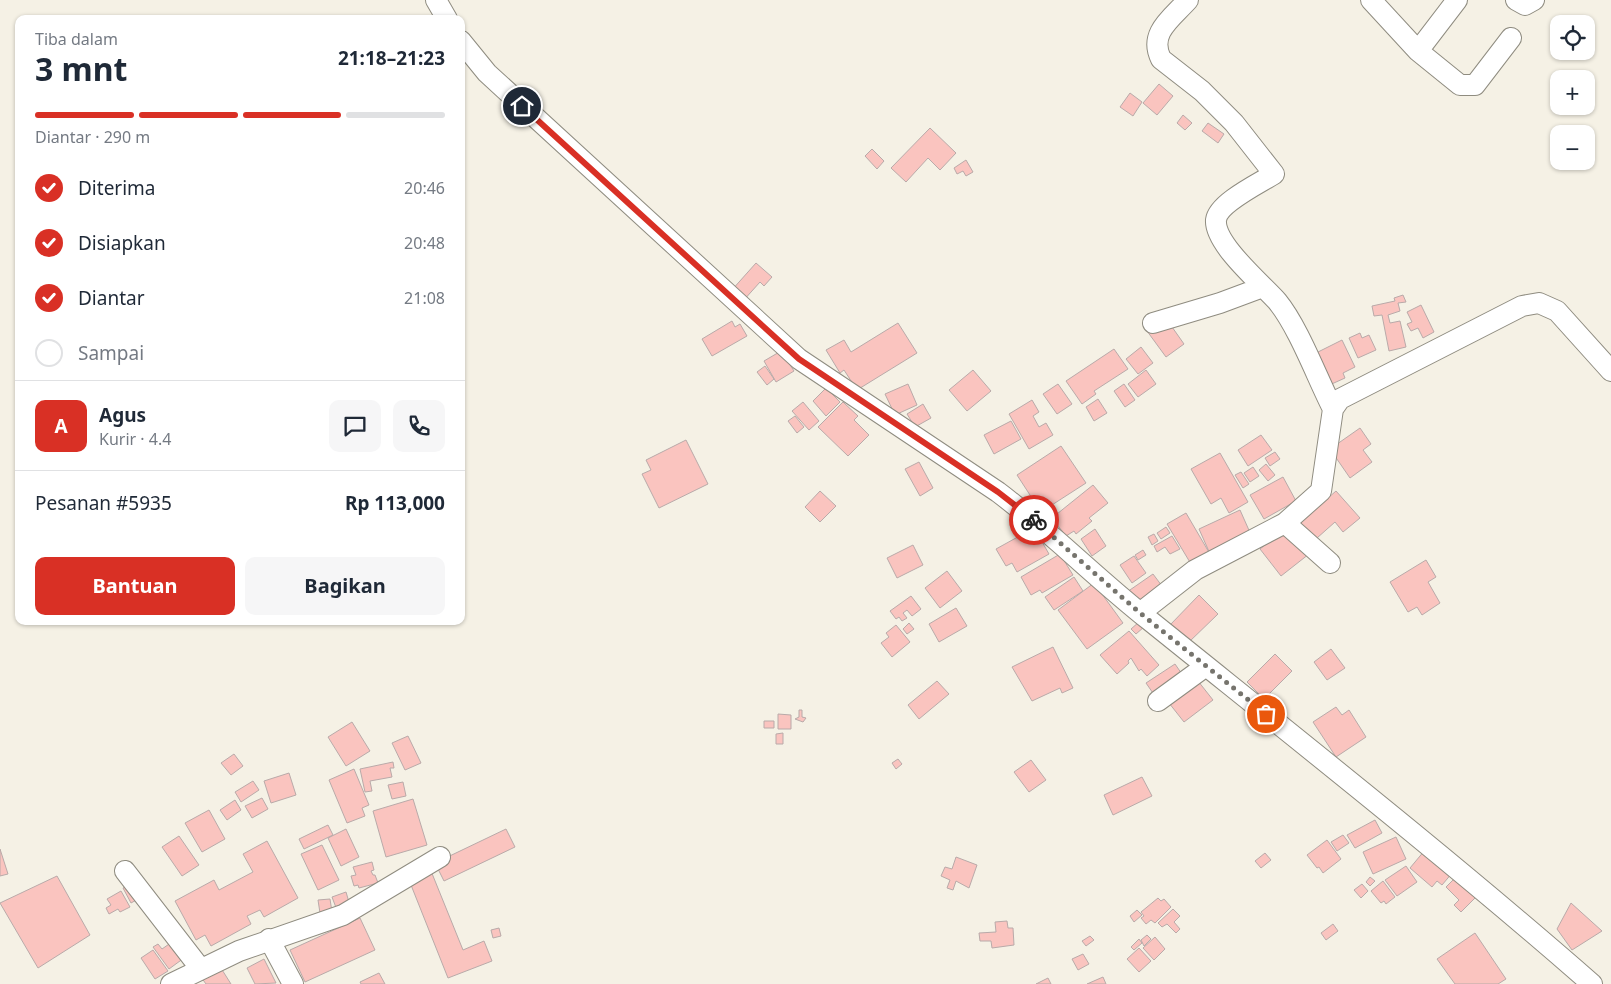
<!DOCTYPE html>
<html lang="id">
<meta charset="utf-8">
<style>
body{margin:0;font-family:"Noto Sans",sans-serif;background:#f6f6f7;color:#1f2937;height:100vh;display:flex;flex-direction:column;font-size:19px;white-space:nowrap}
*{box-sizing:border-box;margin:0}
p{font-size:16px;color:#747a83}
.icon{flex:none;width:28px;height:28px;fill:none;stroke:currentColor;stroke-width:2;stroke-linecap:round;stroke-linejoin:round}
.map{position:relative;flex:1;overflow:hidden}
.drawer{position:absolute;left:15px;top:15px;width:450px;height:610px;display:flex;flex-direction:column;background:#fff;border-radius:10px;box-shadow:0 1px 4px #0004}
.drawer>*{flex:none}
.fabs{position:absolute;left:1550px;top:15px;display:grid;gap:10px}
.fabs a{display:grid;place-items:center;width:45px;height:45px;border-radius:10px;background:#fff;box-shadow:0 1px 4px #0004;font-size:25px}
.pin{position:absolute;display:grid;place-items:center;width:42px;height:42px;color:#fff;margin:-21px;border:2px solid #fff;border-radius:50%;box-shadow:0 1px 5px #0007}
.courier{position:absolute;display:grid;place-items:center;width:50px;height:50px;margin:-25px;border:4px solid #d93025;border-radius:50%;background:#fff;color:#222;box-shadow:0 1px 6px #0007}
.headline em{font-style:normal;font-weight:700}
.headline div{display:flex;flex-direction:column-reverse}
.headline{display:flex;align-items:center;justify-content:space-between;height:85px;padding:0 20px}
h1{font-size:32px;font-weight:700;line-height:38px}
.bar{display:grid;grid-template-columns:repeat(4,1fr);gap:8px 5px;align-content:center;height:60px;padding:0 20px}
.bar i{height:6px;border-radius:4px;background:#e0e1e3}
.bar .current{background:#d93025}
.bar p{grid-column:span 4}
.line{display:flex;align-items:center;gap:12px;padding:0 20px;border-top:1px solid #e0e1e3}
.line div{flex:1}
.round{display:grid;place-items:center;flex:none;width:52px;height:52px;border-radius:10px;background:#f6f6f7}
ol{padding:0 20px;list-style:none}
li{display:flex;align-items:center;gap:15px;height:55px}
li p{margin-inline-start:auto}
li .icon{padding:5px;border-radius:50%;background:#d93025;color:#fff;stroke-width:4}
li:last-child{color:#747a83}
li i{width:28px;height:28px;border:2px solid #e0e1e3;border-radius:50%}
.cta{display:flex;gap:10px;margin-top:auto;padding:10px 20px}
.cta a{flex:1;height:58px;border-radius:10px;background:#d93025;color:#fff;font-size:20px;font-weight:700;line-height:58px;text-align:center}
.cta a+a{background:#f6f6f7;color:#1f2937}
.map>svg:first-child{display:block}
.building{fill:#fac4bf;stroke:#b9aaa9}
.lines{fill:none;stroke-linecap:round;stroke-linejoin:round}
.minor-casing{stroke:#8f8c80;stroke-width:22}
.minor{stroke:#fff;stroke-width:20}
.done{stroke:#76746d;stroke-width:5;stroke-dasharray:0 9}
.route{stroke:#d93025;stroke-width:6}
</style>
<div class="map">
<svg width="1611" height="984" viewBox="0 0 1611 984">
<rect width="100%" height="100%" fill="#f5f1e5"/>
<path class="building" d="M1159,84L1173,96L1157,115L1143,103Z
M1130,93L1142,102L1133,116L1120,107Z
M1183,115L1192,123L1185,130L1177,123Z
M1208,123L1224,134L1218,143L1202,131Z
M930,128L956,153L940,170L928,158L906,182L891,168Z
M872,149L884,161L877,169L865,156Z
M966,160L973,172L966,176L963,171L957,174L954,168Z
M756,263L772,277L764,286L760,282L743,301L731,291Z
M1403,295L1406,302L1398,303L1400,311L1388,315L1390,323L1400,321L1406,347L1389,351L1382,315L1374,316L1372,306L1395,301L1394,298Z
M1421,305L1434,332L1423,338L1418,328L1411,331L1407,324L1412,322L1407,312Z
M1165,317L1184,344L1166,357L1147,331Z
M732,321L735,327L740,324L747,336L712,356L702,339Z
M898,323L917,353L857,390L844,370L840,373L826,350L844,340L851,352Z
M1360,333L1362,338L1369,335L1376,350L1358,358L1349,338Z
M1342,340L1355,367L1343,373L1345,378L1325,387L1310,356Z
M1141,347L1153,363L1138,374L1126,359Z
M1114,349L1128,369L1094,391L1096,394L1082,404L1066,381Z
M781,351L794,371L776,382L764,361Z
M765,366L774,379L767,385L757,372Z
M973,370L991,391L967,411L949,390Z
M1146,370L1156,384L1138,397L1128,384Z
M908,384L917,405L895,415L885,394Z
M1058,384L1072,404L1057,414L1043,394Z
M1124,384L1135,400L1125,407L1114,391Z
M826,388L840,402L826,416L813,401Z
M1098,399L1107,413L1094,421L1086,407Z
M1032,400L1039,412L1033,416L1039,427L1046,423L1053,435L1029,449L1009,414Z
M803,402L819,421L809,430L792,411Z
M843,402L858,416L854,420L869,435L848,456L818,427Z
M923,404L931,418L915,427L907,414Z
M795,416L804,427L797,433L788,421Z
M1011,421L1021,439L994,454L984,435Z
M1360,428L1371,444L1363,450L1372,462L1350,478L1330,449Z
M1261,435L1272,450L1248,466L1238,450Z
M686,440L708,484L659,508L642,474L651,470L646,460Z
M1061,446L1086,483L1041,512L1017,475Z
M1275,452L1280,459L1270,466L1265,458Z
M1220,453L1248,502L1229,513L1221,498L1211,504L1191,469Z
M919,462L933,488L920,496L905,469Z
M1266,464L1275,475L1268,481L1259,470Z
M1253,467L1259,476L1250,482L1244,473Z
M1241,472L1249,484L1243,488L1235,475Z
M1283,477L1296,501L1264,519L1250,495Z
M1093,485L1108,503L1089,518L1092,521L1076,534L1074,531L1066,536L1052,518Z
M820,491L836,506L820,522L805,507Z
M1336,491L1360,518L1343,532L1335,522L1317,538L1296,526Z
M1240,510L1252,537L1211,556L1199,529Z
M1186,513L1210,554L1191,564L1167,524Z
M1166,527L1170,533L1161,539L1157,533Z
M1288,527L1309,554L1281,576L1260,549Z
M1034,528L1049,554L1017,572L1012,563L1006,566L996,549Z
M1095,529L1106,546L1092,556L1081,539Z
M1154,534L1158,541L1152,545L1148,537Z
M1172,536L1180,549L1170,554L1165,547L1157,552L1154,546Z
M913,545L923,565L897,578L887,558Z
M1143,550L1146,555L1138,560L1135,555Z
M1060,554L1073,575L1042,593L1040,590L1031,595L1021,577Z
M1134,556L1146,573L1132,583L1120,565Z
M1426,560L1436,577L1428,582L1440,603L1422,615L1417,607L1408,612L1390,582Z
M947,571L962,591L940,608L925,588Z
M1153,574L1162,586L1136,605L1127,592Z
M1074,577L1083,591L1054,610L1045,597Z
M1094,583L1123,623L1087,649L1058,610Z
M1199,595L1218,614L1188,643L1170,625Z
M911,596L921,609L912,616L907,610L903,613L907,618L902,621L899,617L896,619L890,611Z
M956,608L967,626L939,642L929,624Z
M1139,622L1144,627L1136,634L1131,629Z
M909,623L914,629L907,634L903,629Z
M896,625L910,642L892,657L881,643L889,637L886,633Z
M1129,631L1159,665L1147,676L1141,669L1139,671L1131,658L1128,661L1129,663L1117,674L1100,655Z
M1053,647L1073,688L1062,693L1060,688L1032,701L1012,667Z
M1331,649L1345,668L1327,680L1314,662Z
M1275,654L1292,671L1264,699L1247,682Z
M1175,664L1184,677L1157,699L1146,683Z
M937,681L949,694L919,719L908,705Z
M1198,681L1213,700L1184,722L1169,703Z
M1336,707L1342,715L1349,710L1366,737L1336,757L1313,722Z
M799,710H802V717L806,718L803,722L795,719L799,717Z
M778,714L791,715V729H778Z
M764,721H774V728H764Z
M352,722L370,751L346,766L328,737Z
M783,733V744H776V734Z
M408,736L421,763L405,770L392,743Z
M234,754L243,766L231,775L221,763Z
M898,759L902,764L896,769L892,763Z
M1031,760L1046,780L1029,792L1014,772Z
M393,762L394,768H390L392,777L370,781L372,791L365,792L360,769Z
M354,769L369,805L362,808L365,816L347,823L329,780Z
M289,773L296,795L271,803L264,781Z
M1142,777L1152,796L1113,815L1104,795Z
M253,781L259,790L241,802L235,792Z
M403,782L406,796L392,799L388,785Z
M262,798L268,809L252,818L245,806Z
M413,799L427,845L386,857L373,811Z
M235,800L241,810L227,820L220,810Z
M209,810L225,839L202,852L185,823Z
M1375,820L1382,833L1355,848L1347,835Z
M328,825L333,835L304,849L299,839Z
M346,829L359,857L341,866L328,838Z
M506,829L515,847L444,881L435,863Z
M1343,835L1349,843L1337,851L1331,842Z
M179,836L199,865L182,876L162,847Z
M1396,837L1406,859L1373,874L1363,852Z
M1327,840L1341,859L1323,873L1319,867L1317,868L1307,855Z
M267,841L298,898L264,917L260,910L247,916L251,924L211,946L205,935L196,940L175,901L214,880L219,890L253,872L243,854Z
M322,845L339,880L318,890L301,854Z
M0,849L8,874L0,876Z
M1425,850L1453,872L1442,885L1437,881L1432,887L1410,868Z
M1265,853L1271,860L1261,868L1255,861Z
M956,857L977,865L969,888L956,881L953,890L947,888L950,880L941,876L945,867L952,869Z
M372,862L374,870L371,871L373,875H375L378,883L359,888L358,885L354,886L351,876L356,875L353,867Z
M1406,866L1417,882L1397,896L1385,880Z
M431,871L463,950L484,941L492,961L448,978L409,880Z
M57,876L90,935L38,968L0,903Z
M1457,876L1477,896L1461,912L1454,905L1459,900L1446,887Z
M1370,877L1375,881L1370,886L1366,882Z
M1383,881L1395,897L1386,904L1384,901L1381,903L1371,891Z
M132,883L140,898L131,903L123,888Z
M1362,884L1368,891L1361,898L1354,890Z
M121,891L130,907L120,912L118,909L109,914L106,908L111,905L107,899Z
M346,892L351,909L338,913L332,897Z
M1158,898L1161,901L1164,899L1171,907L1155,923L1151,920L1146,924L1141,918L1144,916L1141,912Z
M330,899L332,912L320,913L318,900Z
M1571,903L1602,931L1572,950L1557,929Z
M1173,909L1180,916L1174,922L1180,929L1176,933L1167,924L1162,927L1158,923Z
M1137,910L1142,915L1134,922L1130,916Z
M360,918L375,950L305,982L290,950Z
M1007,921L1008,928H1013L1014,945L992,948L991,941H980L979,933L996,932L995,922Z
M1333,924L1338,931L1326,940L1321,933Z
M499,928L501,936L493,938L491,930Z
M1475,933L1506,979L1498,984H1455L1437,959Z
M1147,935L1151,939L1144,946L1141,940Z
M1090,936L1094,940L1086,946L1082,941Z
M1155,937L1165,949L1154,960L1143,948Z
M1139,939L1142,943L1134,950L1131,947Z
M172,942L184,958L169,969L153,947L158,944L162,949Z
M1139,948L1151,961L1139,972L1127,959Z
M153,950L168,971L155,979L141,958Z
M1083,954L1089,964L1078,970L1072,959Z
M264,959L276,983L255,984L247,968Z
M219,965L231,984H206L201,977Z
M379,973L385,984H361L360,982Z
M1103,977L1106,984H1087Z
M1048,978L1051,984H1036Z"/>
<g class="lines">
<g class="minor-casing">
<path id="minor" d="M436,0L447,19
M1188,0C1172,18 1148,33 1161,59L1202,91L1234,123L1274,174C1260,183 1218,203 1216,220C1214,244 1262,284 1277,301C1299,328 1317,378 1333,409
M1371,0L1418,51L1460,85H1475L1511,38
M1516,0L1525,5L1534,0
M461,41L487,73L799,359L998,492C1051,532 1097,579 1149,620C1298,740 1448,858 1592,984
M1418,51L1457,0
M1153,323L1220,303L1263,287
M1285,523L1321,491L1333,409L1340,399L1522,306L1539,303L1557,311L1611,371
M1140,613L1195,570L1285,523L1330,563
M1158,701L1206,666
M125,871L200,968
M269,939L293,984
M171,984L239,951L343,915L440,857"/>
</g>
<use href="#minor" class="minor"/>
</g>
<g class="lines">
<path class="done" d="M1034,520L1140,613L1266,714"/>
<path class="route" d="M522,106L799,359L998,492L1034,520"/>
</g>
</svg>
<div class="fabs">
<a><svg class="icon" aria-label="locate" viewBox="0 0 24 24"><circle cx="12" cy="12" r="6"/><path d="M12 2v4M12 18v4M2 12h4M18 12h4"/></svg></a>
<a>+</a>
<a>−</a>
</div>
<div class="pin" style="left:1266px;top:714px;background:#ea580c"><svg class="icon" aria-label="bag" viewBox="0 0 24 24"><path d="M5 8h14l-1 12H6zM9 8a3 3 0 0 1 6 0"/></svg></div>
<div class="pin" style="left:522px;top:106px;background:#1f2937"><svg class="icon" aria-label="home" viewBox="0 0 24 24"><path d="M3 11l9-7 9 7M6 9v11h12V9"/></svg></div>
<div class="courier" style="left:1034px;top:520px"><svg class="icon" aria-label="bike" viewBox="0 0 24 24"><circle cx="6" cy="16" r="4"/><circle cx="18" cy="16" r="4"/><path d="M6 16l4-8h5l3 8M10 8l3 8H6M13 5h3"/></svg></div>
<section class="drawer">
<div class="headline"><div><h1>3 mnt</h1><p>Tiba dalam</p></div><em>21:18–21:23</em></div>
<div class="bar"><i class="current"></i><i class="current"></i><i class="current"></i><i></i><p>Diantar · 290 m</p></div>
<ol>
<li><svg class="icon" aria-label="check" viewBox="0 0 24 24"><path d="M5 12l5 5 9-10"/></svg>Diterima<p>20:46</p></li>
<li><svg class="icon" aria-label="check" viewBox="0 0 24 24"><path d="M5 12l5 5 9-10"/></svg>Disiapkan<p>20:48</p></li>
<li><svg class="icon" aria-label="check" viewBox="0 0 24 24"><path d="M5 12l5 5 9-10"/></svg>Diantar<p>21:08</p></li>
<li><i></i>Sampai</li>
</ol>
<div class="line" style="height:90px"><b class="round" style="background:#d93025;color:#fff">A</b><div><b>Agus</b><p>Kurir · 4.4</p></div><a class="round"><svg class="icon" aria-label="chat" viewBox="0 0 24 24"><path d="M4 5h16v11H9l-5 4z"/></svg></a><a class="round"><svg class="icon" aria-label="phone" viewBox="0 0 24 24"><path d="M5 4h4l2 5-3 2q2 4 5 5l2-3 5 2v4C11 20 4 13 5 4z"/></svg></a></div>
<div class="line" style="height:65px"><div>Pesanan #5935</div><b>Rp 113,000</b></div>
<div class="cta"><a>Bantuan</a><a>Bagikan</a></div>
</section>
</div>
